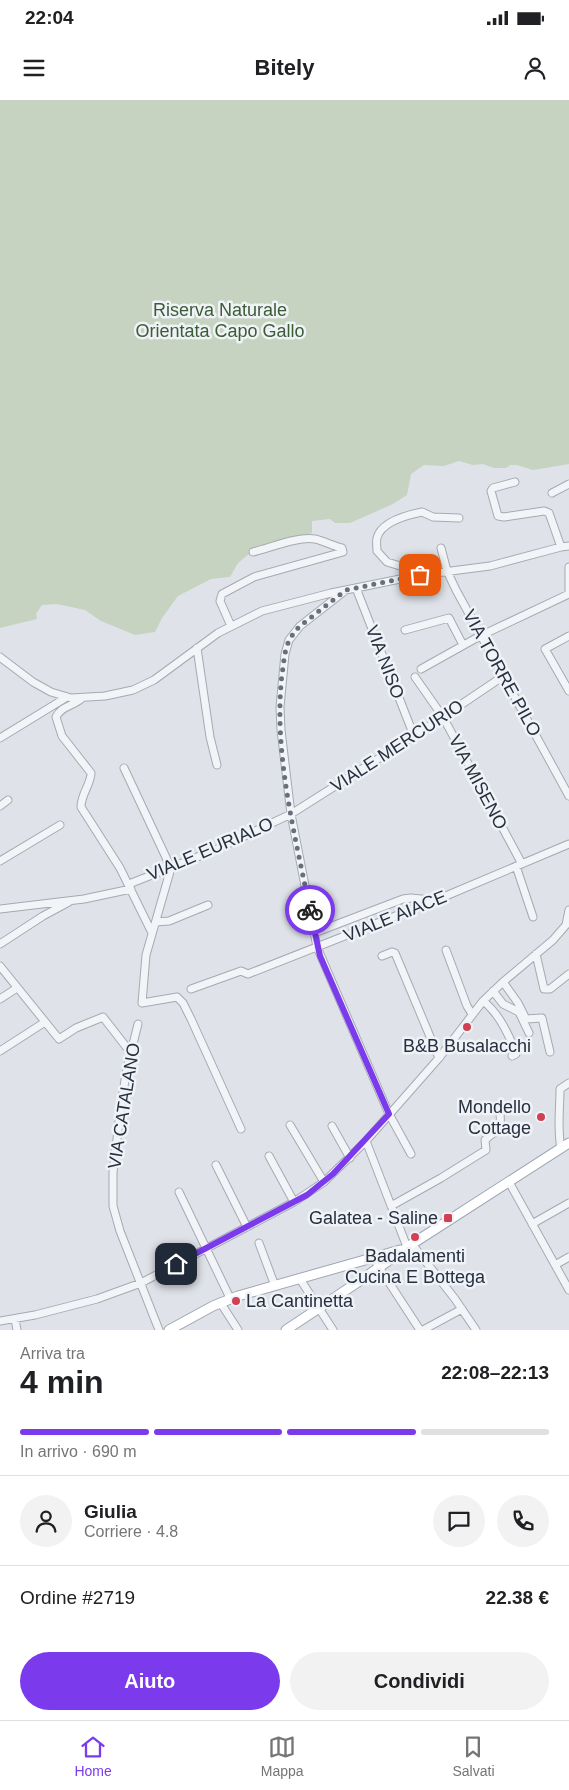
<!DOCTYPE html>
<html lang="it">
<meta charset="utf-8">
<style>
body{margin:0;font-family:Helvetica,sans-serif;background:#f2f2f2;color:#202124;height:100vh;display:flex;flex-direction:column;font-size:19px;white-space:nowrap}
*{box-sizing:border-box;margin:0}
p{font-size:16px;color:#757577}
.icon{flex:none;width:28px;height:28px;fill:none;stroke:currentColor;stroke-width:2;stroke-linecap:round;stroke-linejoin:round}
.map{position:relative;height:1230px;overflow:hidden}
.panel{display:flex;flex-direction:column;background:#fff;flex:1}
.panel>*{flex:none}
.pin{position:absolute;display:grid;place-items:center;width:42px;height:42px;color:#fff;margin:-21px;border-radius:10px;box-shadow:0 2px 8px #0006}
.courier{position:absolute;display:grid;place-items:center;width:50px;height:50px;margin:-25px;border:4px solid #7c3aed;border-radius:50%;background:#fff;color:#222;box-shadow:0 1px 6px #0007}
.summary em{font-style:normal;font-weight:600}
.summary div{display:flex;flex-direction:column-reverse}
.summary{display:flex;align-items:center;justify-content:space-between;height:85px;padding:0 20px}
h1{font-size:32px;font-weight:600;line-height:38px}
.bar{display:grid;grid-template-columns:repeat(4,1fr);gap:8px 5px;align-content:center;height:60px;padding:0 20px}
.bar i{height:6px;border-radius:4px;background:#e0e0e0}
.bar .active{background:#7c3aed}
.bar p{grid-column:span 4}
.line{display:flex;align-items:center;gap:12px;padding:0 20px;border-top:1px solid #e0e0e0}
.line div{flex:1}
.round{display:grid;place-items:center;flex:none;width:52px;height:52px;border-radius:26px;background:#f2f2f2}
.action{display:flex;gap:10px;margin-top:auto;padding:10px 20px}
.action a{flex:1;height:58px;border-radius:30px;background:#7c3aed;color:#fff;font-size:20px;font-weight:600;line-height:58px;text-align:center}
.action a+a{background:#f2f2f2;color:#202124}
.status{display:flex;justify-content:space-between;align-items:center;height:35px;padding:0 25px;background:#fff;direction:ltr}
.status svg{height:14px;fill:currentColor}
header{display:flex;justify-content:space-between;align-items:center;height:65px;padding:0 20px;background:#fff;font-size:22px;font-weight:600}
.tabs{display:flex;justify-content:space-around;align-items:center;height:70px;border-top:1px solid #e0e0e0;background:#fff;font-size:14px;color:#757577}
.tabs a{display:grid;justify-items:center;gap:2px}
.tabs .active{color:#7c3aed}
.map>svg:first-child{display:block}
.green{fill:#c5d3c0}
.lines{fill:none;stroke-linecap:round;stroke-linejoin:round}
.minor-casing{stroke:#a4aab3;stroke-width:9}
.major-casing{stroke:#9ea7b5;stroke-width:11}
.minor{stroke:#f2f4f7;stroke-width:7}
.major{stroke:#fff;stroke-width:9}
.done{stroke:#686f7b;stroke-width:5;stroke-dasharray:0 9}
.route{stroke:#7c3aed;stroke-width:6}
.poi-dot{fill:#d14154;stroke:#eff2f6;stroke-width:2}
.labels{text-anchor:middle;dominant-baseline:central;stroke-width:5;stroke-linejoin:round;paint-order:stroke}
.park-label{font-size:18px;fill:#3b5d35;stroke:#eff2f6}
.street-label{font-size:18px;fill:#283040;stroke:#eff2f6}
.poi-label{font-size:18px;fill:#283040;stroke:#eff2f6}
</style>
<div class="status"><b>22:04</b><svg viewBox="0 0 49 12"><path d="M0 12V9h3v3zM5 12V6h3v6zM10 12V3h3v9zM15 12V0h3v12zM26 1h20v11H26zM47 4h2v5h-2z"/></svg></div>
<header><svg class="icon" aria-label="menu" viewBox="0 0 24 24"><path d="M4 6h16M4 12h16M4 18h16"/></svg>Bitely<svg class="icon" aria-label="person" viewBox="0 0 24 24"><circle cx="12" cy="8" r="4"/><path d="M4 21q1-7 8-7t8 7"/></svg></header>
<div class="map">
<svg width="569" height="1230" viewBox="0 0 569 1230">
<rect width="100%" height="100%" fill="#dfe3e9"/>
<path class="green" d="M0,0H569V364L533,370L517,365H510L506,368H494L483,364L473,365L459,361L444,366L424,365L411,374L407,395L393,404L350,423H335L330,419L312,421V433L255,449L238,463L230,477L211,479L178,496L162,518L155,532L135,535L101,521L85,510L57,504L42,505L36,514L37,519L0,528Z"/>
<g class="lines">
<g class="minor-casing">
<path id="minor" d="M515,382L493,388L491,391L498,416L504,417L544,411L549,413L561,447
M552,393L569,384
M441,448L447,471L456,490L569,696
M569,467V492
M420,475L410,469L387,462L377,451C377,447 376,442 377,438C381,422 407,415 422,412L433,417L459,418
M356,488L414,636
M346,490L300,526L289,540L285,554L280,607L281,630L291,714L317,847L389,1014L411,1054
M231,526L220,501L222,494L254,477L343,452L342,448C333,446 324,441 315,439C298,436 270,448 253,452
M405,530L449,518L463,545
M569,536L545,549L569,591
M197,548L210,637L217,665
M0,557L33,582L51,592L71,598L105,596L133,590L154,580L218,533L262,511L331,493L420,475L490,466L561,447L569,446
M421,569L480,536L569,494
M415,577L443,617L522,764
M82,598C74,606 61,606 56,617L62,636L91,673C91,684 81,694 81,707L120,768L152,833
M0,638L67,597
M124,668L171,768L146,855L142,903L177,897L183,903L191,919L241,1029
M0,706L8,700
M0,761L60,725
M516,766L533,817
M129,784L215,750L291,714L422,631L502,577
M0,809L84,799L131,789
M156,822L169,821L208,805
M314,833L403,799L411,798L431,800
M0,844L43,816L69,802
M446,850L467,906L472,914
M536,854L544,889H550L569,874
M382,856L392,852L395,853L439,958
M0,866L59,939L76,928L103,917L131,953
M503,882L518,903L526,919L542,918L550,952
M191,889L241,871L248,874L441,798L569,744
M493,891L503,904L519,912L529,933
M0,899L17,888
M483,901C499,913 508,934 516,952V954L512,956
M138,924L127,968L121,1005L113,1073V1106L120,1131L159,1230
M0,951L45,922
M290,1025L324,1082
M332,1026L350,1058
M366,1041L407,1147
M561,1049C557,1028 560,1010 560,989L569,983
M269,1056L294,1102
M216,1065L247,1127
M509,1082L569,1190
M179,1092L230,1198
M391,1106L441,1078L486,1050L485,1040C496,1029 502,1033 500,1014
M532,1124L569,1103
M259,1143L275,1186
M412,1144L455,1199L476,1230
M373,1158L420,1230
M555,1165L569,1157
M300,1179L333,1230
M220,1202L238,1230
M15,1219L17,1230
M0,1221L35,1215L97,1199L141,1183L294,1102L324,1082L366,1041L439,958L483,901L503,882L553,840L566,825L569,810
M423,1230L462,1209"/>
</g>
<g class="major-casing">
<path id="major" d="M169,1230L213,1206L238,1196L400,1150
M286,1230L364,1178L412,1144L569,1043"/>
</g>
<use href="#minor" class="minor"/>
<use href="#major" class="major"/>
</g>
<g class="lines">
<path class="done" d="M310,810C295,734 273,653 282,574C284,563 284,551 289,541C292,535 296,530 300,526L346,490L420,475"/>
<path class="route" d="M176,1164L307,1095L333,1074L389,1014L320,856L310,810"/>
</g>
<g class="poi-dot">
<circle cx="467" cy="927" r="5"/>
<circle cx="541" cy="1017" r="5"/>
<rect x="443" y="1113" width="10" height="10" rx="2.5"/>
<circle cx="415" cy="1137" r="5"/>
<circle cx="236" cy="1201" r="5"/>
</g>
<g class="labels">
<g class="park-label">
<text x="220" y="210">Riserva Naturale<tspan x="220" dy="21">Orientata Capo Gallo</tspan></text>
</g>
<g class="street-label">
<text transform="translate(385 562) rotate(69)">VIA NISO</text>
<text transform="translate(502 573) rotate(61)">VIA TORRE PILO</text>
<text transform="translate(397 646) rotate(-33)">VIALE MERCURIO</text>
<text transform="translate(478 682) rotate(62)">VIA MISENO</text>
<text transform="translate(210 749) rotate(-23)">VIALE EURIALO</text>
<text transform="translate(395 816) rotate(-22)">VIALE AIACE</text>
<text transform="translate(124 1006) rotate(-81)">VIA CATALANO</text>
</g>
<g class="poi-label">
<text x="467" y="946">B&amp;B Busalacchi</text>
<text x="531" y="1007" text-anchor="end">Mondello<tspan x="531" dy="21">Cottage</tspan></text>
<text x="438" y="1118" text-anchor="end">Galatea - Saline</text>
<text x="415" y="1156">Badalamenti<tspan x="415" dy="21">Cucina E Bottega</tspan></text>
<text x="246" y="1201" text-anchor="start">La Cantinetta</text>
</g>
</g>
</svg>
<div class="pin" style="left:420px;top:475px;background:#ea580c"><svg class="icon" aria-label="bag" viewBox="0 0 24 24"><path d="M5 8h14l-1 12H6zM9 8a3 3 0 0 1 6 0"/></svg></div>
<div class="pin" style="left:176px;top:1164px;background:#1f2937"><svg class="icon" aria-label="home" viewBox="0 0 24 24"><path d="M3 11l9-7 9 7M6 9v11h12V9"/></svg></div>
<div class="courier" style="left:310px;top:810px"><svg class="icon" aria-label="bike" viewBox="0 0 24 24"><circle cx="6" cy="16" r="4"/><circle cx="18" cy="16" r="4"/><path d="M6 16l4-8h5l3 8M10 8l3 8H6M13 5h3"/></svg></div>
</div>
<section class="panel">
<div class="summary"><div><h1>4 min</h1><p>Arriva tra</p></div><em>22:08–22:13</em></div>
<div class="bar"><i class="active"></i><i class="active"></i><i class="active"></i><i></i><p>In arrivo · 690 m</p></div>
<div class="line" style="height:90px"><a class="round"><svg class="icon" aria-label="person" viewBox="0 0 24 24"><circle cx="12" cy="8" r="4"/><path d="M4 21q1-7 8-7t8 7"/></svg></a><div><b>Giulia</b><p>Corriere · 4.8</p></div><a class="round"><svg class="icon" aria-label="chat" viewBox="0 0 24 24"><path d="M4 5h16v11H9l-5 4z"/></svg></a><a class="round"><svg class="icon" aria-label="phone" viewBox="0 0 24 24"><path d="M5 4h4l2 5-3 2q2 4 5 5l2-3 5 2v4C11 20 4 13 5 4z"/></svg></a></div>
<div class="line" style="height:65px"><div>Ordine #2719</div><b>22.38 €</b></div>
<div class="action"><a>Aiuto</a><a>Condividi</a></div>
</section>
<nav class="tabs">
<a class="active"><svg class="icon" aria-label="home" viewBox="0 0 24 24"><path d="M3 11l9-7 9 7M6 9v11h12V9"/></svg>Home</a>
<a><svg class="icon" aria-label="map" viewBox="0 0 24 24"><path d="M3 6l6-2 6 2 6-2v14l-6 2-6-2-6 2zM9 4v14M15 6v14"/></svg>Mappa</a>
<a><svg class="icon" aria-label="saved" viewBox="0 0 24 24"><path d="M7 4h10v16l-5-4-5 4z"/></svg>Salvati</a>
</nav>
